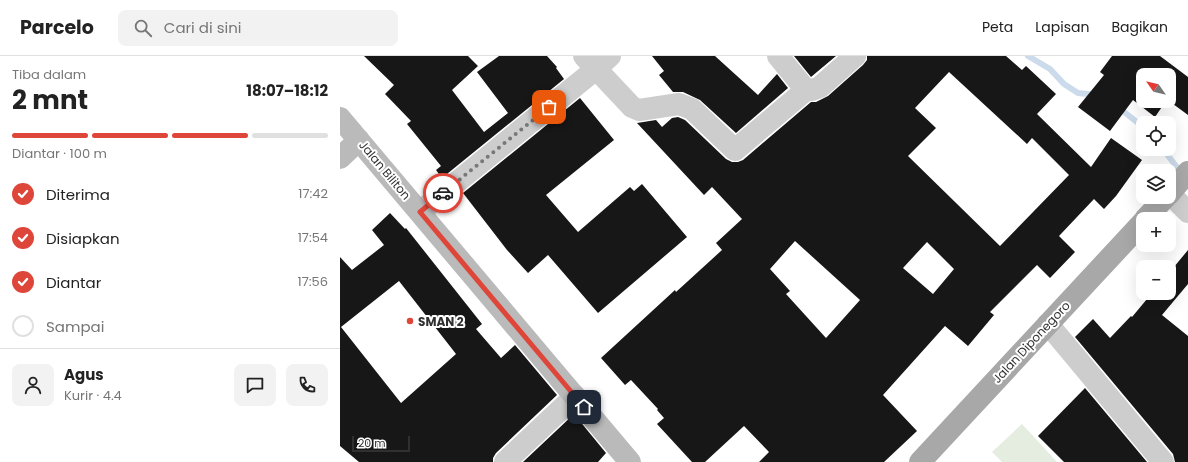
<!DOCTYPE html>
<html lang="id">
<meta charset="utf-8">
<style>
body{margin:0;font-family:Poppins,sans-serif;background:#f2f2f2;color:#222;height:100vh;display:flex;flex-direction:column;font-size:15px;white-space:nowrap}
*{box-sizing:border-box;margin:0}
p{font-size:13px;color:#767676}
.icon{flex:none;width:22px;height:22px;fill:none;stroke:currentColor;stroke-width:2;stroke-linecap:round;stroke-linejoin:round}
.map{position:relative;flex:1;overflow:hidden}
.sheet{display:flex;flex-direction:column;background:#fff;width:340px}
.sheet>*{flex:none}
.needle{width:26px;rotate:304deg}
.buttons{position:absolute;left:796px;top:12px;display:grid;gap:8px}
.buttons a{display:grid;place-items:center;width:40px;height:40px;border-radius:8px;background:#fff;box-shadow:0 4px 16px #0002;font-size:20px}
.scale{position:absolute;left:12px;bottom:10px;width:58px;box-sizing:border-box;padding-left:4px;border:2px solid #303030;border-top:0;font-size:11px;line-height:14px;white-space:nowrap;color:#303030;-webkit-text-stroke:3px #fff;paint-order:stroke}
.pin{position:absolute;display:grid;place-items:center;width:34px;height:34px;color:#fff;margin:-17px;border-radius:8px;box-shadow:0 2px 6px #0006}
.courier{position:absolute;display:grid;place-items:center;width:40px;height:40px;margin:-20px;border:3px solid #df463a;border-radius:50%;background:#fff;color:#222;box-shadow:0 1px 5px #0007}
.headline em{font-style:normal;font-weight:700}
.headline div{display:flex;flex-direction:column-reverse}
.headline{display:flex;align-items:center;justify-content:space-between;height:68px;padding:0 12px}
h1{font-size:26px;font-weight:700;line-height:30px}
.bar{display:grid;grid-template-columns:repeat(4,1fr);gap:6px 4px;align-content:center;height:48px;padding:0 12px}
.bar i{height:5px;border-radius:3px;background:#e0e0e0}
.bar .active{background:#df463a}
.bar p{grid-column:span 4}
.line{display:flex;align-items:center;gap:10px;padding:0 12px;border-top:1px solid #e0e0e0}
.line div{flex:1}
.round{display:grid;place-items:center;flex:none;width:42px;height:42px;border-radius:8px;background:#f2f2f2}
ol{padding:0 12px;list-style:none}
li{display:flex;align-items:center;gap:12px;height:44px}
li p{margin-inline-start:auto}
li .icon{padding:4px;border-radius:50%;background:#df463a;color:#fff;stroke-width:4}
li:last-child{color:#767676}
li i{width:22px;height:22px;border:2px solid #e0e0e0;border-radius:50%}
header{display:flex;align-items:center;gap:24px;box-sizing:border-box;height:56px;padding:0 20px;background:#fff;border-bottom:1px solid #e0e0e0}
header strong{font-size:19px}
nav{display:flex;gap:22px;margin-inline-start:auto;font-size:14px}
.search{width:280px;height:36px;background:#f2f2f2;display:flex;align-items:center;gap:10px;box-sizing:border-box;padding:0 14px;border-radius:8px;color:#767676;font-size:15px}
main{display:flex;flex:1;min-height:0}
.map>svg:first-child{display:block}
.green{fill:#e4eddf}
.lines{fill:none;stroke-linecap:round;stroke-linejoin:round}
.stream{stroke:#ccdbeb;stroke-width:6}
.building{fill:#171717;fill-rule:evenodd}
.street{stroke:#cdcdcd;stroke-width:22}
.secondary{stroke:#bababa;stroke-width:22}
.primary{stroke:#a8a8a8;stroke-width:22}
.done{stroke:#787878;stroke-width:4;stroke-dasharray:0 7.2}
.route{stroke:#df463a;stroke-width:5}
.poi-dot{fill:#df463a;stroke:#fff;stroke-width:1.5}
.labels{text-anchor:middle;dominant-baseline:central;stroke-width:4;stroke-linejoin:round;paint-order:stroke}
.street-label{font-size:12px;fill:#303030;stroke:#fff}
.poi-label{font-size:12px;font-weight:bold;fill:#303030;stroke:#fff;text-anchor:start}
</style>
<header>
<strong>Parcelo</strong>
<div class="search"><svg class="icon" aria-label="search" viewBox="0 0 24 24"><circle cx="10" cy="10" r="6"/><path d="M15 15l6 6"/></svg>Cari di sini</div>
<nav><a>Peta</a><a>Lapisan</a><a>Bagikan</a></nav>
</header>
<main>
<section class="sheet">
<div class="headline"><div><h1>2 mnt</h1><p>Tiba dalam</p></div><em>18:07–18:12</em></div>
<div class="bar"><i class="active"></i><i class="active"></i><i class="active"></i><i></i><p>Diantar · 100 m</p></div>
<ol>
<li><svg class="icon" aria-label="check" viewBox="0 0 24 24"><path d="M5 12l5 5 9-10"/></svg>Diterima<p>17:42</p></li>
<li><svg class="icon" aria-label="check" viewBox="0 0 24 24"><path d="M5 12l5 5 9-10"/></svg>Disiapkan<p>17:54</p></li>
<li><svg class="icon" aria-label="check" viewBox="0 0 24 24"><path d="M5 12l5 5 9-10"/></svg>Diantar<p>17:56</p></li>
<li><i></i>Sampai</li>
</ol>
<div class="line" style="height:72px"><a class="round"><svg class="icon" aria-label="person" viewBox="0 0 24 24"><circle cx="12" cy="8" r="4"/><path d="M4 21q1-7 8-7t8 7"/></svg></a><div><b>Agus</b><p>Kurir · 4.4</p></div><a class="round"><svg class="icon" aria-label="chat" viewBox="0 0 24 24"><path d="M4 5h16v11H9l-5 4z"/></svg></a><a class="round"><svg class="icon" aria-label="phone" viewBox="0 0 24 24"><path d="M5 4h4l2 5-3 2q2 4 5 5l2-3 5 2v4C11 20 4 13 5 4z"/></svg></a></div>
</section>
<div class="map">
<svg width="848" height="406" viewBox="0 0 848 406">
<rect width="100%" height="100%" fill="#fff"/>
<path class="green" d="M682,368L717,406H662L652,396Z"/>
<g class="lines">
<path class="stream" d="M688,0L710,13L724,28L738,37L757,39
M778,51L803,71
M823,93L842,118"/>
</g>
<path class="building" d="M24,0H128L138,10L112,34L144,76L168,57L137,16L159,0H207L217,11L216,12L224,23L102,122L96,114L101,110L67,68L71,65L45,38L54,29Z
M312,0H375L418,39L437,18L448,32L396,77L360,44L343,36H333L319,19L324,15Z
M454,0H496L471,21Z
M527,0H666L682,14L686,10L716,38L697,58L751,111L771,82L802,104L776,140L764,153L754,143L719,180L735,196L710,222L697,209L650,256L654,259L628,290L605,270L543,339L577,375L544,406H419L429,396L404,370L365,406H352L317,368L324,362L317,354L318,353L291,324L285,329L261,302L335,234L336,236L382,194L376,187L402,163L372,131L364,139L297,67L316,64L322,71L332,62L338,61L345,64L386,103L392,106H398L403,104L471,46H476L488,40L523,9L527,4ZM609,16L687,88L692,82L729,119L660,190L568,100L596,72L575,52ZM455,185L520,244L486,282L446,238L450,235L430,213ZM587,186L614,213L593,238L563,212Z
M772,0H820L848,21V59L829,45V19H803V45H826L815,61L793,44L770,75L738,51L764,19L760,16Z
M240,42L274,84L206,139L238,176L290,131L294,135L302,128L347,181L258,257L208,199L188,217L167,194L123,137Z
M50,157L65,173L66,172L142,268L136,273L161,302L175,289L217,339L156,397L153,402V406H19L0,390V201L12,214L44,189L32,174ZM59,225L116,298L61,347L1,271Z
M848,194V228L822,259L848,280V406H835L833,398L735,281L753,263L770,282L791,260L792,261L812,237H829V217Z
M745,332L807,406H724L698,380Z
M234,358L266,397L258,406H183Z"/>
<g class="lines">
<path class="street" d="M244,0L292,51L299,54L339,48L352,53L395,94L466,34H472L480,31L515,0
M438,0L466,34
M829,137L848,156
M80,156L256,13L270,0
M708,268L823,406
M165,406L235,340"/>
<path class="secondary" d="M0,62L290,406
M0,102L19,84"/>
<path class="primary" d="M829,138L848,116
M805,163L826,141
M580,406L803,166"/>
</g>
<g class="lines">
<path class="done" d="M103,137L209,51"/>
<path class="route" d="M103,137L80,156L244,351"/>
</g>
<circle class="poi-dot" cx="70" cy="265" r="4"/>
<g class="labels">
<g class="street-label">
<text transform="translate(45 114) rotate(50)">Jalan Biliton</text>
<text transform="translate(691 286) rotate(-47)">Jalan Diponegoro</text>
</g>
<g class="poi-label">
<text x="78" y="265">SMAN 2</text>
</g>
</g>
</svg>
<div class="buttons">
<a><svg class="needle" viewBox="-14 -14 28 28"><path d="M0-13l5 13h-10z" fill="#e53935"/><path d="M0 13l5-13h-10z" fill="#767676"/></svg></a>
<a><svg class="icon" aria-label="locate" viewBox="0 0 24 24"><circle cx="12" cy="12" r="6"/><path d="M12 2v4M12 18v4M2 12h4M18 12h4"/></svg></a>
<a><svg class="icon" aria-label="layers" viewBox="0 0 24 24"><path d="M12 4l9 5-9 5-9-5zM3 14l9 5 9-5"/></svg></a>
<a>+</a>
<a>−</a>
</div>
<div class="scale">20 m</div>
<div class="pin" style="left:209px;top:51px;background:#ea580c"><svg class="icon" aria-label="bag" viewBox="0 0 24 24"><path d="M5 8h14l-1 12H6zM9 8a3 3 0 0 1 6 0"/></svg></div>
<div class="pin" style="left:244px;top:351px;background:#1f2937"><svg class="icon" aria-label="home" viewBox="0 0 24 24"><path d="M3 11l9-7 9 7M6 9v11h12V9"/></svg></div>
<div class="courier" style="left:103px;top:137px"><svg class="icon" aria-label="car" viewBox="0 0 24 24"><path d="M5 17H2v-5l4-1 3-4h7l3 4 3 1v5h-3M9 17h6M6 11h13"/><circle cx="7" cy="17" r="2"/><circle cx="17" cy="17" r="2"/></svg></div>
</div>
</main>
